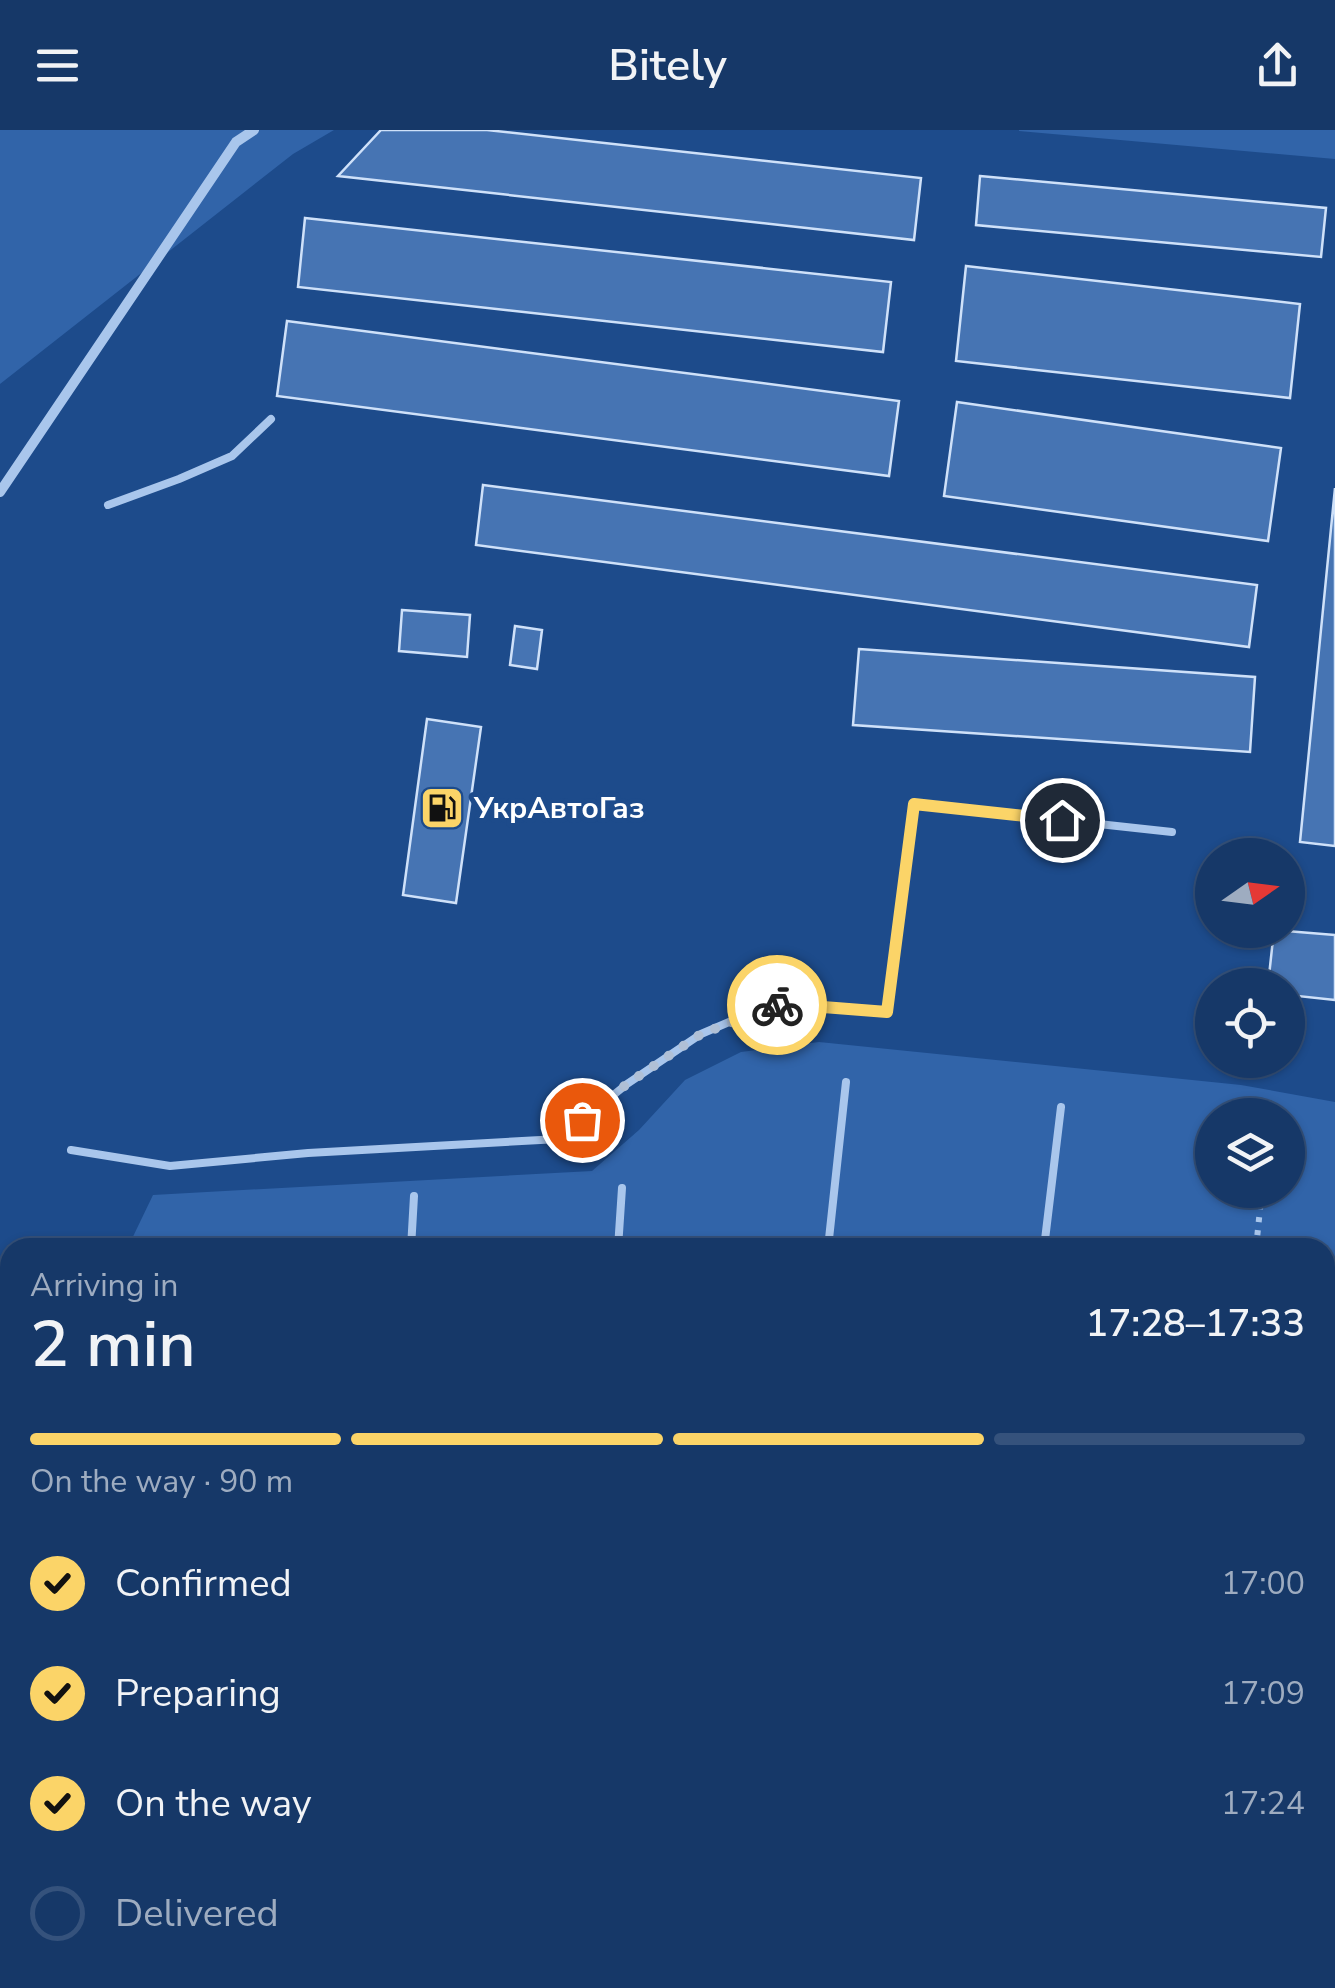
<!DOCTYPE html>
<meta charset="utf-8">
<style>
body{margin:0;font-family:"Nunito Sans",sans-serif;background:#234371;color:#f1f3f6;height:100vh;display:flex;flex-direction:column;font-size:38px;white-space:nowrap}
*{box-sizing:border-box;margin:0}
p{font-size:32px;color:#9eacc0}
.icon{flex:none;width:55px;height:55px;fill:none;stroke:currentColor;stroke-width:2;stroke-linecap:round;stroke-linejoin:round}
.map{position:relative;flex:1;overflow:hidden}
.side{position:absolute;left:0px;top:1108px;width:1335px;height:752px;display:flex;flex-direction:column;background:#163868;border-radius:30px 30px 0 0;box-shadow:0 2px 8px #0004,0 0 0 2px #35527c}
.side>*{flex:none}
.needle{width:65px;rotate:76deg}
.tools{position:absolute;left:1195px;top:708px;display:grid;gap:20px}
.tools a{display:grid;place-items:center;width:110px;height:110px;border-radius:50%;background:#163868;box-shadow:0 2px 8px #0004,0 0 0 2px #35527c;font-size:50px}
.pin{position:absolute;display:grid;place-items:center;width:85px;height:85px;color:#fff;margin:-42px;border:5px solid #fff;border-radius:50%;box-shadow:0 2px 10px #0007}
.courier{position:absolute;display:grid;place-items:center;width:100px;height:100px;margin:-50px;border:8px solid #fbd468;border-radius:50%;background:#fff;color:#222;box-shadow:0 2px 12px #0007}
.summary em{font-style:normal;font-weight:600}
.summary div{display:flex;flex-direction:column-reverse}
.summary{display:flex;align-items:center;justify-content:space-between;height:170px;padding:0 30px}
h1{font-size:65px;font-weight:600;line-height:75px}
.bar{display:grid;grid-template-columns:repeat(4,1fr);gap:15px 10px;align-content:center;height:120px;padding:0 30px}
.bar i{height:12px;border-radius:8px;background:#35527c}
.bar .current{background:#fbd468}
.bar p{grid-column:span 4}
ol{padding:0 30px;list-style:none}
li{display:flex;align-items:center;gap:30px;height:110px}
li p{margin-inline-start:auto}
li .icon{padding:10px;border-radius:50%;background:#fbd468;color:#111;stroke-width:4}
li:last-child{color:#9eacc0}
li i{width:55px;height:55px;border:5px solid #35527c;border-radius:50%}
header{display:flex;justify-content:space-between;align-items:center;height:130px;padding:0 30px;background:#163868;font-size:45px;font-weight:600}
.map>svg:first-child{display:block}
.green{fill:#3164a9;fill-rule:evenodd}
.building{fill:#4674b3;stroke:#cfe1f9;stroke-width:2.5}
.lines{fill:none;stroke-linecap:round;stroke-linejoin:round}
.path{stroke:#a9c6ec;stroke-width:6;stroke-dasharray:5 8;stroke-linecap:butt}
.service{stroke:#a9c6ec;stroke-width:8}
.minor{stroke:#a9c6ec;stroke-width:10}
.done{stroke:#b0c0d6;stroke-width:10;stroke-dasharray:0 18}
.route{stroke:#fbd468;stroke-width:12}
.labels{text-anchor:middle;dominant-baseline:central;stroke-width:10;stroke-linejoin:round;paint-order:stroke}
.poi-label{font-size:30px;font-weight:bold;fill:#fff;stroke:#1d4b8b;text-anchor:start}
</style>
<header><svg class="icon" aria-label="menu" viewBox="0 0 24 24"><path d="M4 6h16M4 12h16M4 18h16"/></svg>Bitely<svg class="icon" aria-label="share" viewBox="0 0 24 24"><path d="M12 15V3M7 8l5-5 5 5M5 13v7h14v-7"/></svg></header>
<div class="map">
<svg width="1335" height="1858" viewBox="0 0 1335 1858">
<rect width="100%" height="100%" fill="#1d4b8b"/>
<path class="green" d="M0,0H334L293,24L0,254Z
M1335,0V29L1019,1V0Z
M819,912L1241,955L1335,972V1858H0V1384L10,1363V1850H1325V1118L128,1117L153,1065L592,1041L639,1000L685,950L741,922ZM1212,985H1288V1060H1212Z"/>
<path class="building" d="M381,0H487L921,48L914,110L338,46Z
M980,46L1326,78L1321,127L976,95Z
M305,88L891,152L883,222L298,157Z
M966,136L1300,174L1290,268L956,231Z
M287,191L899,271L889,346L277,266Z
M957,272L1281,318L1268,411L944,366Z
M483,355L1257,455L1249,517L476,415Z
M1335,358V716L1300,712Z
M402,480L470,485L467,527L399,521Z
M515,496L542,500L537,539L510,535Z
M859,519L1255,547L1250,622L853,595Z
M427,589L481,597L456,773L403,765Z
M1274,800L1335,805V870L1288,865V855H1268Z"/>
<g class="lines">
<path class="path" d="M1256,1118L1262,1060
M1208,1858V1850"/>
<path class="service" d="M108,375L179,349L232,326L271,289
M71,1020L170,1036L308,1023L559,1009L627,954L701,904L736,889L790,871L823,877L887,882L914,674L1172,702
M411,1118L414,1066
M618,1118L622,1058
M828,1118L846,952
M1044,1118L1061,977
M1325,1342L1335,1343
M1325,1533H1335
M1325,1721L1335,1722
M0,1804L10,1669
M181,1858L182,1850
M367,1858V1850
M560,1858L561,1850
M992,1858V1850"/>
<path class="minor" d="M0,362L236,12L254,0"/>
</g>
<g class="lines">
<path class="done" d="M582,990L627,954L701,904L777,875"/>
<path class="route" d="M777,875L790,870L823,877L887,882L914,674L1062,690"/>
</g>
<defs>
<g id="fuel-square" transform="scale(2.25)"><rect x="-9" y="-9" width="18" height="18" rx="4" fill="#fbd468" stroke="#1d4b8b"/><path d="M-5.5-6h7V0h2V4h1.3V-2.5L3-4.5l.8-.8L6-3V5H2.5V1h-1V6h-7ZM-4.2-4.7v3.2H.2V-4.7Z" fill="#111"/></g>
</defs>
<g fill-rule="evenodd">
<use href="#fuel-square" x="442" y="678"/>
</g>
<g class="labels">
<g class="poi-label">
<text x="474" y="678">УкрАвтоГаз</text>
</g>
</g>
</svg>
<div class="tools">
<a><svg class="needle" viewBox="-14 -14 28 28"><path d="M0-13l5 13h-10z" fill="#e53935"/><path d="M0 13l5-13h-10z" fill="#9eacc0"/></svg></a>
<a><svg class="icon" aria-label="locate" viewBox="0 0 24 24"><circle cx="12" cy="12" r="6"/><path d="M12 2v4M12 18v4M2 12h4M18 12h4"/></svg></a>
<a><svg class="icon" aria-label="layers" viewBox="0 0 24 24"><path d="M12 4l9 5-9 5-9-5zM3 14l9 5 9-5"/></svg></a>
</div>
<div class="pin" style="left:582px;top:990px;background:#ea580c"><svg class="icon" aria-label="bag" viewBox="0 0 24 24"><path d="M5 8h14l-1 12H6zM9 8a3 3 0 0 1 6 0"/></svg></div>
<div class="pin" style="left:1062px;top:690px;background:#1f2937"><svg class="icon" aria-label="home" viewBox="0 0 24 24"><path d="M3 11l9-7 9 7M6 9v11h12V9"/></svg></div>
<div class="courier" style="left:777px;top:875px"><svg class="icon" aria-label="bike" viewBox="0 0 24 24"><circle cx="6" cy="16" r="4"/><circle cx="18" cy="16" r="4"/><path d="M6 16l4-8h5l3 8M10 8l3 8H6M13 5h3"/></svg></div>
<section class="side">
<div class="summary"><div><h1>2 min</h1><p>Arriving in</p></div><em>17:28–17:33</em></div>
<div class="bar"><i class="current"></i><i class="current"></i><i class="current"></i><i></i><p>On the way · 90 m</p></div>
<ol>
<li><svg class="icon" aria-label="check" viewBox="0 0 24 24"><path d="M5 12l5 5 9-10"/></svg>Confirmed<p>17:00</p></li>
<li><svg class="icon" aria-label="check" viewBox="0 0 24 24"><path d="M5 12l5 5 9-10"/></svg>Preparing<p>17:09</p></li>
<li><svg class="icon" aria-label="check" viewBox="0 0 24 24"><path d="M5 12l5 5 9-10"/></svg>On the way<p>17:24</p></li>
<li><i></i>Delivered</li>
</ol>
</section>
</div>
